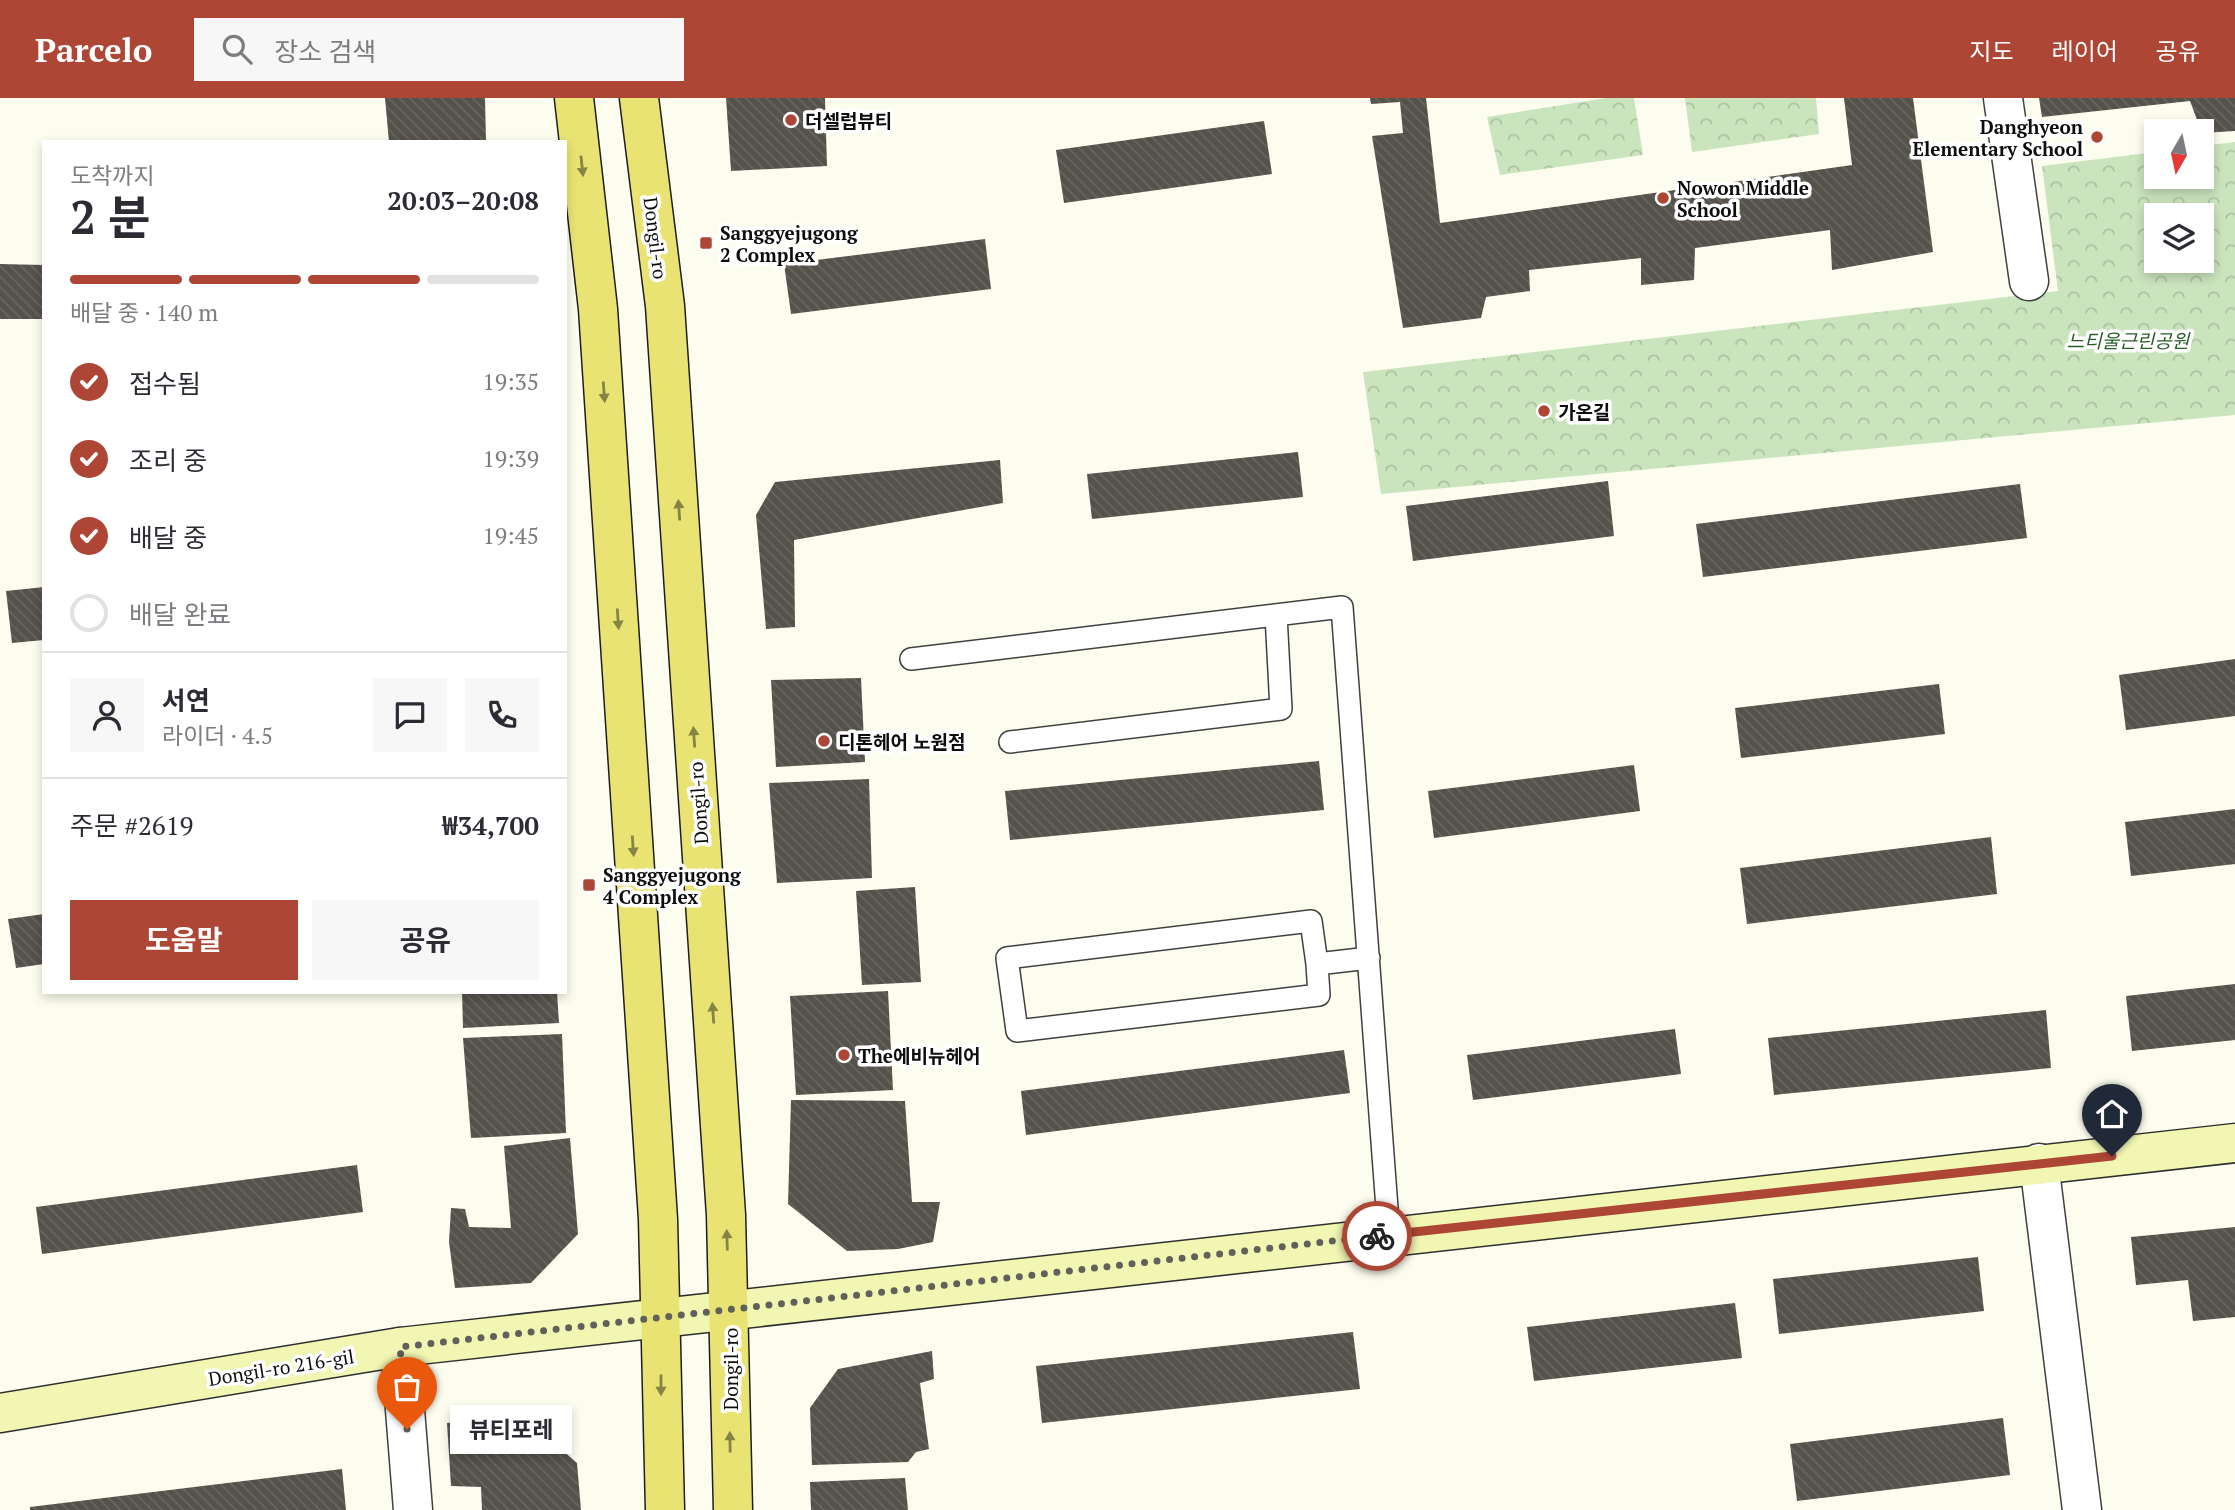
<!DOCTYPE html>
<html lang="ko">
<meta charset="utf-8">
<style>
body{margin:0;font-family:"PT Serif","Noto Sans KR",serif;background:#f7f7f7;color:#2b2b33;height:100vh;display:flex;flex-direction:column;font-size:26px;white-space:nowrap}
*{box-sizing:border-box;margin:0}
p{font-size:23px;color:#7c7c81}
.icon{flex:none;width:38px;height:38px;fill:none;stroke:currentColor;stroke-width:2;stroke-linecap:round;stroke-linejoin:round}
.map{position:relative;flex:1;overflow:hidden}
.side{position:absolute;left:42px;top:42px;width:525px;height:854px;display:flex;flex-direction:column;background:#fff;border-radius:0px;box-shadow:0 4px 10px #0003}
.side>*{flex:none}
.needle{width:46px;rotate:189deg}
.fabs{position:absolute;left:2144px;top:21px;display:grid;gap:14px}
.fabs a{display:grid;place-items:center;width:70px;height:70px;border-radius:0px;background:#fff;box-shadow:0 4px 10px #0003;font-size:35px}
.pin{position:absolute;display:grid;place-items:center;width:60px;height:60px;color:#fff;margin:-72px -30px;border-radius:50% 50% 50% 0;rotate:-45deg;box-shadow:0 0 7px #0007}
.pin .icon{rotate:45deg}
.courier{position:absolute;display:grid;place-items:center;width:70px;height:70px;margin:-35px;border:5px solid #ae4635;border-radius:50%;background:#fff;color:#222;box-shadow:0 2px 9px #0007}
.bubble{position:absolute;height:49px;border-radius:0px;background:#fff;box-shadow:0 4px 10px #0003;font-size:23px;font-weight:700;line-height:49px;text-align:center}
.summary em{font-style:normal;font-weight:700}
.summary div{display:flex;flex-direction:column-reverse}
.summary{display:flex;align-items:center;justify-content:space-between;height:119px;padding:0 28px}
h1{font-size:46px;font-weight:700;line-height:52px}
.bar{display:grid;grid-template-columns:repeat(4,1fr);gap:10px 7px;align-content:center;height:84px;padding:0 28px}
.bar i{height:9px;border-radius:5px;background:#e1e1e2}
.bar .on{background:#ae4635}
.bar p{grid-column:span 4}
.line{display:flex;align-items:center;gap:18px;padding:0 28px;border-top:2px solid #e1e1e2}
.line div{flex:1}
.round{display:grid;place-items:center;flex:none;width:74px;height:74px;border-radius:0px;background:#f7f7f7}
ol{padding:0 28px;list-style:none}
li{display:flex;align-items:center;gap:21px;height:77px}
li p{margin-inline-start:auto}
li .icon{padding:7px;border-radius:50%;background:#ae4635;color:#fff;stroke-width:4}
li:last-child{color:#7c7c81}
li i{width:38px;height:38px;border:4px solid #e1e1e2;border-radius:50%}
.cta{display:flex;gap:14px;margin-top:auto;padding:14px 28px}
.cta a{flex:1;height:80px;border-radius:0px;background:#ae4635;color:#fff;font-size:28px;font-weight:700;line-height:80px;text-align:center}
.cta a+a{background:#f7f7f7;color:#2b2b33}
header{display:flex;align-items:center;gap:42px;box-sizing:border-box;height:98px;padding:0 35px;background:#ae4635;color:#fff}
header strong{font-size:33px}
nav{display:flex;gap:38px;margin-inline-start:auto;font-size:24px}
.search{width:490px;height:63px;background:#f7f7f7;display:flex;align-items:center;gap:18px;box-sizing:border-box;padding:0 24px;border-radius:0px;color:#7c7c81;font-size:26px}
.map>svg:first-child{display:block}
.park{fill:url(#park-crowns);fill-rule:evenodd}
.building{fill:url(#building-back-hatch)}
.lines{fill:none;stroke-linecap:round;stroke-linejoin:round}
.lane-casing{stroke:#404040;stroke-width:24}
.street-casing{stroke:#404040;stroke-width:41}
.secondary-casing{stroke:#2f2f2f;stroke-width:41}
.primary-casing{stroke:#1e1e1e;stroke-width:41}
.lane{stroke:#fff;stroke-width:21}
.street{stroke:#fff;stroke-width:38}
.secondary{stroke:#f1f6b2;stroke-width:38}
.primary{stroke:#e9e374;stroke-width:38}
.oneway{fill:#868346}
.done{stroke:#61615c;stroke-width:7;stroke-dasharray:0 12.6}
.route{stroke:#ae4635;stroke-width:9}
.poi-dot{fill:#ae4635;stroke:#fff;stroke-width:2.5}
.labels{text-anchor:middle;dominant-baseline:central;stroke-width:7;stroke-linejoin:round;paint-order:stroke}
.poi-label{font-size:19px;font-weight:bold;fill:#0d0d0d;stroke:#fff;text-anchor:start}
.street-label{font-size:19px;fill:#0d0d0d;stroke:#fff}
.park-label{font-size:19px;font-style:italic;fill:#265e25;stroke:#fff}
</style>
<header>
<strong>Parcelo</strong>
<div class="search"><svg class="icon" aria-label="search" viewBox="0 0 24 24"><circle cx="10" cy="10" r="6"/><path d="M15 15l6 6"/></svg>장소 검색</div>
<nav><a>지도</a><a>레이어</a><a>공유</a></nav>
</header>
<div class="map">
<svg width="2235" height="1412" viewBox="0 0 2235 1412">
<defs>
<pattern id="park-crowns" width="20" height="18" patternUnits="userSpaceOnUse" patternTransform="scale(1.75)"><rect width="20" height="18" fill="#cae4bd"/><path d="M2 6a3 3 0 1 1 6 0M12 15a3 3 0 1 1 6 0" fill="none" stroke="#acc2a1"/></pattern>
<pattern id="building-back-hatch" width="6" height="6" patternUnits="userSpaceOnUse" patternTransform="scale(1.75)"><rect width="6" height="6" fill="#55514b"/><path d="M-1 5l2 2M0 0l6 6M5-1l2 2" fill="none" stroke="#686560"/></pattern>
</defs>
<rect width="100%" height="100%" fill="#fdfdef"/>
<path class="park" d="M1606,0H1634L1643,57L1500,77L1487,19Z
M1685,0H1816L1819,36L1692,54Z
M2235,44V317L1381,396L1363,274L2058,193L2042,68L2156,54V79H2202V48ZM2156,117H2202V163H2156Z"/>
<path class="building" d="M385,0H485L486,44H389Z
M726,0H825L827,68L731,73Z
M1370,0H1426L1440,125L1852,67L1844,0H1913L1933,154L1832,172L1830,132L1695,150L1694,182L1641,187V160L1529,172L1530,193L1486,199L1481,220L1403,230L1372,38L1403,35L1400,4L1371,6Z
M2039,0H2235V33L2202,35L2190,3L2042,19Z
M1264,23L1272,76L1064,105L1056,52Z
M985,141L991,191L791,216L784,166Z
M0,166L44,167V221H0Z
M1298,354L1303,399L1092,421L1087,376Z
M1000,362L1003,405L794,442L795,529L766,531L756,417L775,384Z
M1608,383L1614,438L1413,463L1406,408Z
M2020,386L2027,440L1703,479L1696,426Z
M44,489V542L12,545L6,493Z
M2235,561V618L2126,632L2119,577Z
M861,580L865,664L776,669L771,582Z
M1939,586L1945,636L1741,660L1735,610Z
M1319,663L1324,712L1010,742L1005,693Z
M1634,667L1640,713L1434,740L1428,693Z
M869,681L872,780L777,785L769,685Z
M2235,711V766L2131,778L2125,724Z
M1991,739L1997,796L1747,826L1740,770Z
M915,789L921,884L862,887L856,793Z
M44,816V866L16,870L8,821Z
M2235,886V942L2132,953L2126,898Z
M888,893L893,992L796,997L790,898Z
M462,894H557L559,925L463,930Z
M2046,912L2051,970L1774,997L1768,940Z
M1675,931L1681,976L1473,1002L1467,957Z
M562,936L566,1035L471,1040L463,940Z
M1344,952L1350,995L1026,1037L1021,993Z
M791,1002L905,1003L912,1104H940L933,1144L898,1151L847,1153L788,1106Z
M570,1040L578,1136L531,1185L455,1190L449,1144L451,1110L465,1111L469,1129L511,1130L504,1048Z
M357,1067L363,1114L42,1156L36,1109Z
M2235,1129V1219L2193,1223L2188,1182L2136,1187L2131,1139Z
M1978,1159L1984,1213L1779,1236L1773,1181Z
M1735,1205L1742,1260L1534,1283L1527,1229Z
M1353,1234L1360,1291L1042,1325L1036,1268Z
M932,1253L934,1281L920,1285L929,1351L916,1354L908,1364L812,1367L810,1310L838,1271Z
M522,1317L577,1365L581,1412H482L481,1389L451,1388L447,1325Z
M2003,1320L2010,1377L1797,1403L1790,1346Z
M342,1371L346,1412H30V1409Z
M905,1380L908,1412H811L810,1384Z"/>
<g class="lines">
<g class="lane-casing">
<path id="lane" d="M911,561L1342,509L1389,1137
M1010,644L1281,611L1276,517
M1317,866L1311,823L1007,860L1017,933L1319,897L1317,866L1369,860"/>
</g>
<g class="street-casing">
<path id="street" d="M2003,0L2029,183
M2039,1065L2082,1412
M400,1249L413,1412"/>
</g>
<g class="secondary-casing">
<path id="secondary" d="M0,1315L400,1249L2235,1045"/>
</g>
<g class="primary-casing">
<path id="primary" d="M574,0L598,211L658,1121L665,1412
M639,0L665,208L726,1117L733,1412"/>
</g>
<use href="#lane" class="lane"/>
<use href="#street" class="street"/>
<use href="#secondary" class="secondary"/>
<use href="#primary" class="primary"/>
</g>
<defs><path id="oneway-solid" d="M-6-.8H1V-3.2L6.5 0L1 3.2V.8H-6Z" transform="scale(1.75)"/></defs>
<g class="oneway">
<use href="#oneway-solid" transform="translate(582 68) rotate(84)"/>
<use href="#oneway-solid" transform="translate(604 294) rotate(86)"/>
<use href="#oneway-solid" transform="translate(679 412) rotate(-94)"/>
<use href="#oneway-solid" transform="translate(618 521) rotate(86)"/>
<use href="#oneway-solid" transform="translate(694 639) rotate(-94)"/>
<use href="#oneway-solid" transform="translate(633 748) rotate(86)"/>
<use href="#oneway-solid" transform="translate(713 915) rotate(-94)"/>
<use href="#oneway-solid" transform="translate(727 1142) rotate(-92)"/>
<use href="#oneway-solid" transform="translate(661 1287) rotate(90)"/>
<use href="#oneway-solid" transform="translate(730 1344) rotate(-91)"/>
</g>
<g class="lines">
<path class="done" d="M407,1331L400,1249L1377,1138"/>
<path class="route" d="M1377,1138L2112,1058"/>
</g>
<g class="poi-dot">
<circle cx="791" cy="22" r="7"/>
<circle cx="2097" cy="39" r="7"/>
<circle cx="1663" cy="100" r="7"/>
<rect x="699" y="138" width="14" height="14" rx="3.5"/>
<circle cx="1544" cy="313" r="7"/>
<circle cx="824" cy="643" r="7"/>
<rect x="582" y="780" width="14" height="14" rx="3.5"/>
<circle cx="844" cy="957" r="7"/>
</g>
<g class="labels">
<g class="poi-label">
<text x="805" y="22">더셀럽뷰티</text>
<text x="2083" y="28" text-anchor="end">Danghyeon<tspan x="2083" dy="22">Elementary School</tspan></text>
<text x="1677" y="89">Nowon Middle<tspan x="1677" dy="22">School</tspan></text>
<text x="720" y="134">Sanggyejugong<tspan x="720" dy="22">2 Complex</tspan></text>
<text x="1558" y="313">가온길</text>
<text x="838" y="643">디톤헤어 노원점</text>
<text x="603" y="776">Sanggyejugong<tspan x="603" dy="22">4 Complex</tspan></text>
<text x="858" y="957">The에비뉴헤어</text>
</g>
<g class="street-label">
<text transform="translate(656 140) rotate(83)">Dongil-ro</text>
<text transform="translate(698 705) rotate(-94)">Dongil-ro</text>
<text transform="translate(281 1269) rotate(-9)">Dongil-ro 216-gil</text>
<text transform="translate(730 1271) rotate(-90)">Dongil-ro</text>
</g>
<g class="park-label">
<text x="2128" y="242">느티울근린공원</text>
</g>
</g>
</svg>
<div class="fabs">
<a><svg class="needle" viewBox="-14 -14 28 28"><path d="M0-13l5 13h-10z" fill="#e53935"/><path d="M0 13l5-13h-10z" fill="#7c7c81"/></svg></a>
<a><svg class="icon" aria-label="layers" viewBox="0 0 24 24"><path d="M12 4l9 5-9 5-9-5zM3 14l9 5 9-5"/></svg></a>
</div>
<div class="pin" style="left:407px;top:1331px;background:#ea580c"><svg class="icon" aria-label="bag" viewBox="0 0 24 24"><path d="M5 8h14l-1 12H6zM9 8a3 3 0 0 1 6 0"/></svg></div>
<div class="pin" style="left:2112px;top:1058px;background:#1f2937"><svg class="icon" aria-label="home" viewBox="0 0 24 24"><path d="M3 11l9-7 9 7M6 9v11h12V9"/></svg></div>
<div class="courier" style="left:1377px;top:1138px"><svg class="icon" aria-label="bike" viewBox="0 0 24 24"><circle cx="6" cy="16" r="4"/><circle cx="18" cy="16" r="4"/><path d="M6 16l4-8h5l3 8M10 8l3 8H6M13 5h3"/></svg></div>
<div class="bubble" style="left:450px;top:1307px;width:122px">뷰티포레</div>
<section class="side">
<div class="summary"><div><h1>2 분</h1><p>도착까지</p></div><em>20:03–20:08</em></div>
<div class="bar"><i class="on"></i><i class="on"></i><i class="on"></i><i></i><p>배달 중 · 140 m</p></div>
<ol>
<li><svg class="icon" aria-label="check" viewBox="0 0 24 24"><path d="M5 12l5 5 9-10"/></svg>접수됨<p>19:35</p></li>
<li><svg class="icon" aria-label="check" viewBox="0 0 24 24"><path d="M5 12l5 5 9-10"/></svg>조리 중<p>19:39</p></li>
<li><svg class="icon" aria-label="check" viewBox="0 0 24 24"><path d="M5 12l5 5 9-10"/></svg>배달 중<p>19:45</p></li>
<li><i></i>배달 완료</li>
</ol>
<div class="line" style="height:126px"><a class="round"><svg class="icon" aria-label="person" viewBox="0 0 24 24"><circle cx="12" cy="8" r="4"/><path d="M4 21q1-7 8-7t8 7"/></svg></a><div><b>서연</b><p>라이더 · 4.5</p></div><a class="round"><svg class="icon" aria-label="chat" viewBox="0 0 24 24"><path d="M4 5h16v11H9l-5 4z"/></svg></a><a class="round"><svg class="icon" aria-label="phone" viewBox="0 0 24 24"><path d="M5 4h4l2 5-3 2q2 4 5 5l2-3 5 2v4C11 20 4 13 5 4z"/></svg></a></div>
<div class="line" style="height:91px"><div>주문 #2619</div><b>₩34,700</b></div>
<div class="cta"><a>도움말</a><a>공유</a></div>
</section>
</div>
